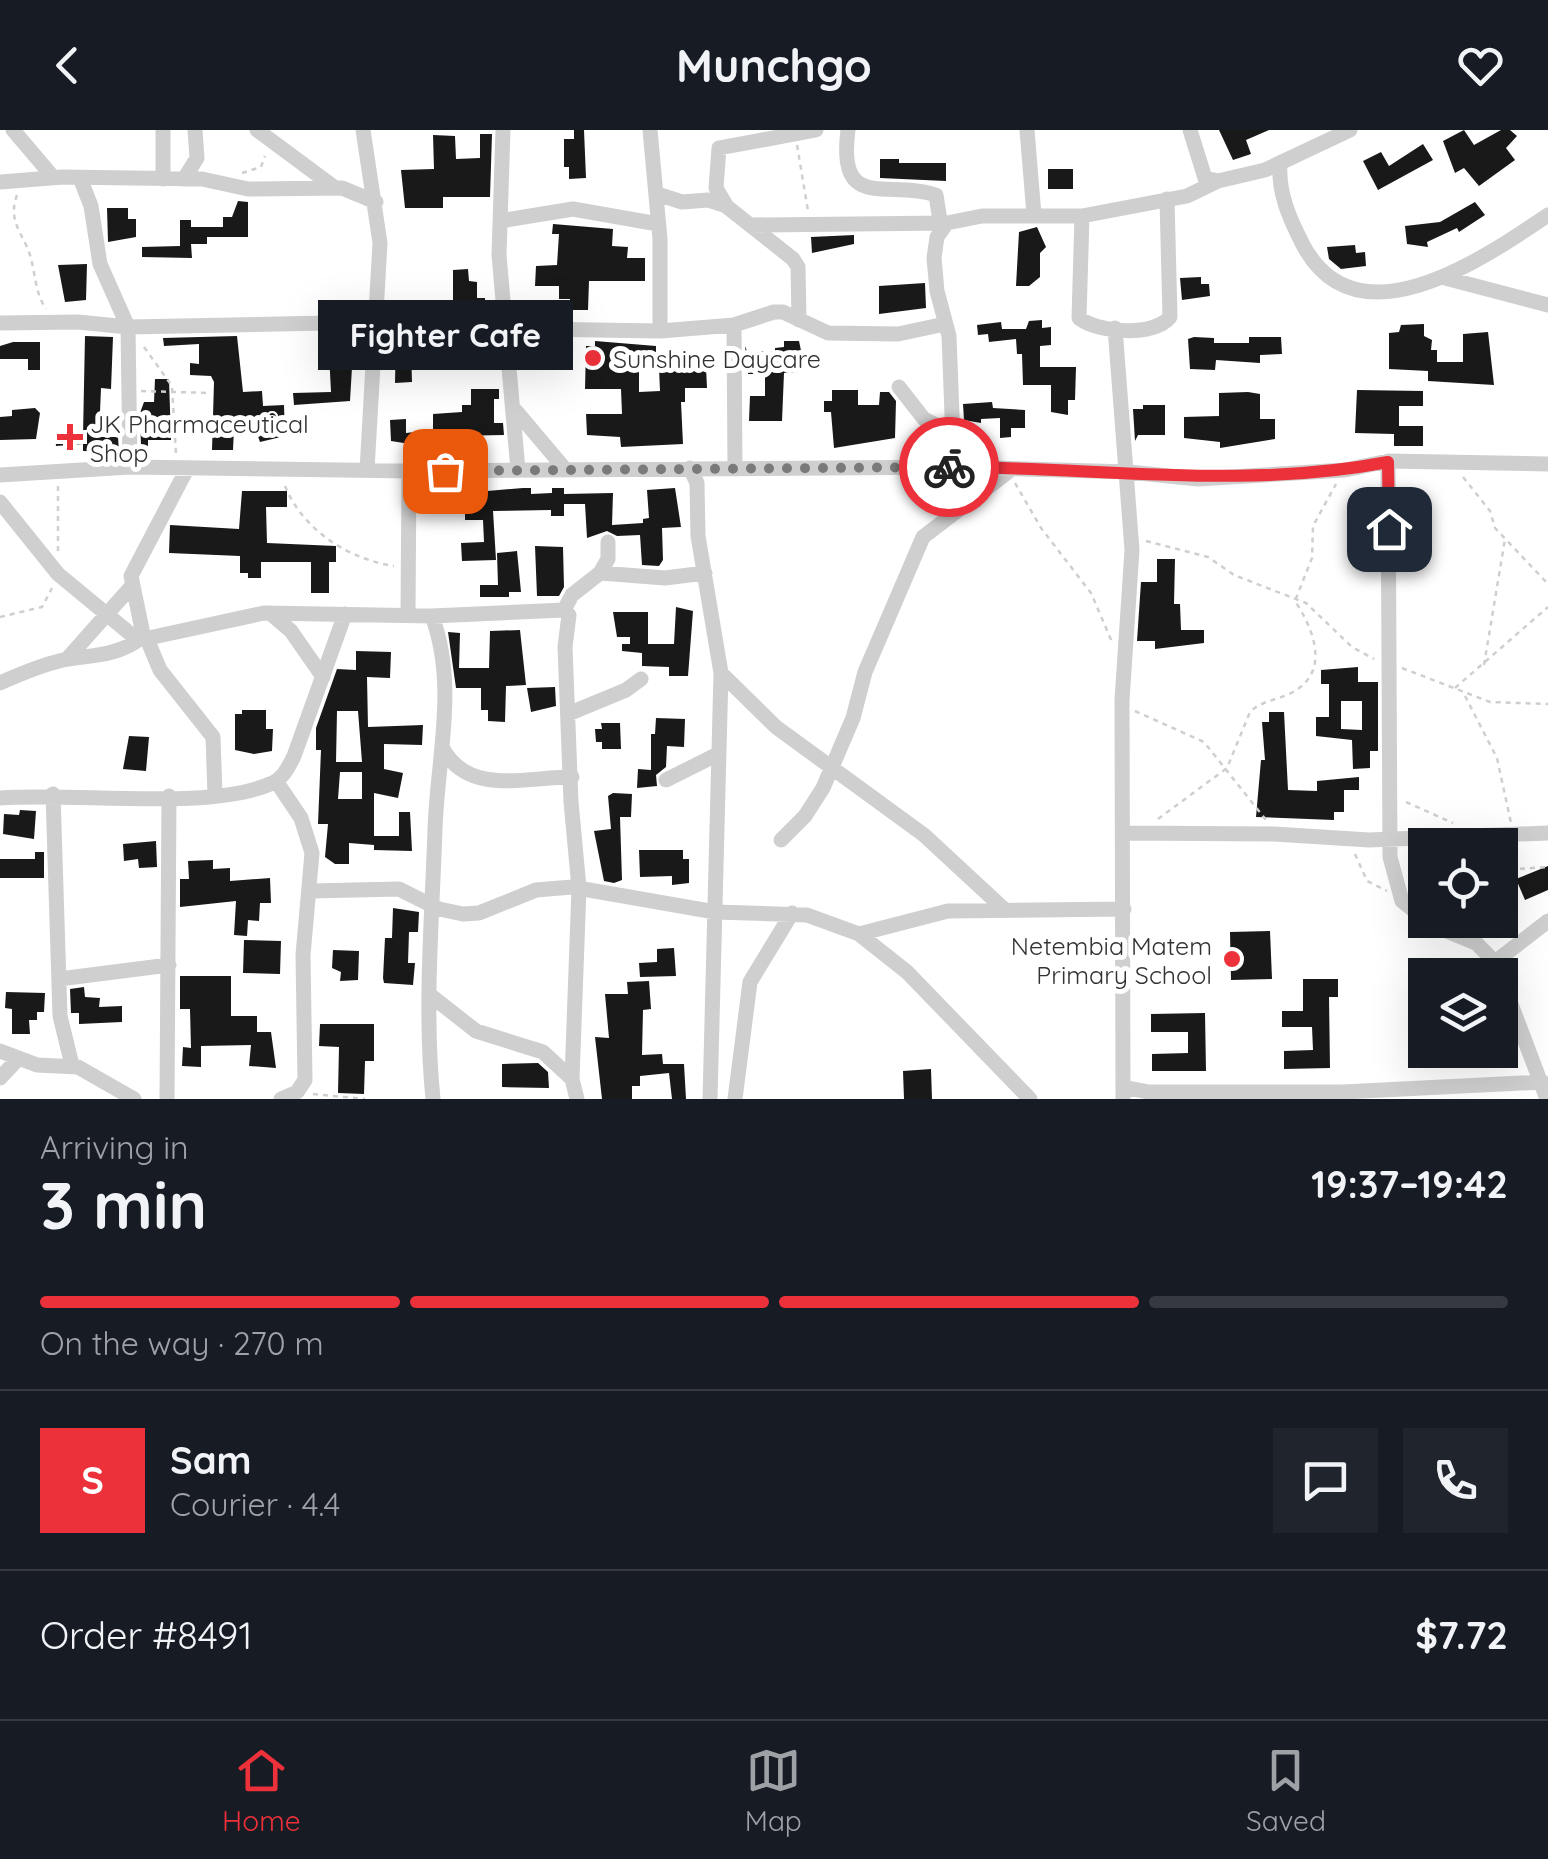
<!DOCTYPE html>
<meta charset="utf-8">
<style>
body{margin:0;font-family:Quicksand,sans-serif;background:#20242c;color:#f1f3f6;height:100vh;display:flex;flex-direction:column;font-size:38px;white-space:nowrap}
*{box-sizing:border-box;margin:0}
p{font-size:32px;color:#9ea1a6}
.icon{flex:none;width:55px;height:55px;fill:none;stroke:currentColor;stroke-width:2;stroke-linecap:round;stroke-linejoin:round}
.map{position:relative;height:969px;overflow:hidden}
.panel{display:flex;flex-direction:column;background:#171b24;flex:1}
.panel>*{flex:none}
.tools{position:absolute;left:1408px;top:698px;display:grid;gap:20px}
.tools a{display:grid;place-items:center;width:110px;height:110px;border-radius:0px;background:#171b24;box-shadow:0 10px 40px #0002;font-size:50px}
.pin{position:absolute;display:grid;place-items:center;width:85px;height:85px;color:#fff;margin:-42px;border-radius:20px;box-shadow:0 5px 15px #0006}
.courier{position:absolute;display:grid;place-items:center;width:100px;height:100px;margin:-50px;border:8px solid #ec313a;border-radius:50%;background:#fff;color:#222;box-shadow:0 2px 12px #0007}
.bubble{position:absolute;height:70px;border-radius:0px;background:#171b24;box-shadow:0 10px 40px #0002;font-size:32px;font-weight:700;line-height:70px;text-align:center}
.summary em{font-style:normal;font-weight:700}
.summary div{display:flex;flex-direction:column-reverse}
.summary{display:flex;align-items:center;justify-content:space-between;height:170px;padding:0 40px}
h1{font-size:65px;font-weight:700;line-height:75px}
.bar{display:grid;grid-template-columns:repeat(4,1fr);gap:15px 10px;align-content:center;height:120px;padding:0 40px}
.bar i{height:12px;border-radius:8px;background:#363941}
.bar .active{background:#ec313a}
.bar p{grid-column:span 4}
.line{display:flex;align-items:center;gap:25px;padding:0 40px;border-top:2px solid #363941}
.line div{flex:1}
.round{display:grid;place-items:center;flex:none;width:105px;height:105px;border-radius:0px;background:#20242c}
header{display:flex;justify-content:space-between;align-items:center;height:130px;padding:0 40px;background:#171b24;font-size:45px;font-weight:700}
.menu{display:flex;justify-content:space-around;align-items:center;height:140px;border-top:2px solid #363941;background:#171b24;font-size:28px;color:#9ea1a6}
.menu a{display:grid;justify-items:center;gap:5px}
.menu .active{color:#ec313a}
.map>svg:first-child{display:block}
.building{fill:#191919;fill-rule:evenodd}
.lines{fill:none;stroke-linecap:round;stroke-linejoin:round}
.path{stroke:#cfcfcf;stroke-width:2.5;stroke-dasharray:5 5;stroke-linecap:butt}
.minor{stroke:#cfcfcf;stroke-width:15}
.done{stroke:#7a7a7a;stroke-width:10;stroke-dasharray:0 18}
.route{stroke:#ec313a;stroke-width:12}
.poi-dot{fill:#ec313a;stroke:#fff;stroke-width:4}
.labels{text-anchor:middle;dominant-baseline:central;stroke-width:10;stroke-linejoin:round;paint-order:stroke}
.poi-label{font-size:25px;fill:#323232;stroke:#fff;text-anchor:start}
</style>
<header><svg class="icon" aria-label="back" viewBox="0 0 24 24"><path d="M15 5l-7 7 7 7"/></svg>Munchgo<svg class="icon" aria-label="heart" viewBox="0 0 24 24"><path d="M12 20l-8-8c-3-5 5-10 8-4 3-6 11-1 8 4z"/></svg></header>
<div class="map">
<svg width="1548" height="969" viewBox="0 0 1548 969">
<rect width="100%" height="100%" fill="#fff"/>
<path class="building" d="M574,0H584L586,48L569,49V37H564V9H574Z
M1219,0H1269L1246,10L1251,24L1233,30Z
M1464,0L1474,15L1501,0H1510L1517,6L1506,18L1515,30L1479,56L1464,38L1455,43L1443,11Z
M480,4H492L490,67H443V78H405L401,40L434,39L433,5L455,6L456,29L480,28Z
M1423,14L1433,30L1378,60L1363,31L1381,22L1389,36Z
M880,29H899V33H946V51L880,48Z
M1048,39H1073V59H1048Z
M238,71L248,72V107H207V114H191L192,128L142,127V117L180,116V90H191V97H223V87H232Z
M1475,72L1485,85L1459,102L1457,98L1427,112L1428,117L1407,114L1405,96L1440,92Z
M107,78H128V89H136V107L108,112Z
M553,94L613,99L612,116L628,117L627,128H645V151H589L588,180H570V169H559V156H535L536,136L557,135L559,104H552Z
M1037,97L1046,117L1040,123V147L1029,156H1016L1019,102Z
M854,105V114L812,123L811,107Z
M1355,115L1356,123L1365,122L1366,136L1341,139L1329,129L1327,117Z
M87,134L86,170L65,172L58,135Z
M468,139L469,151L477,152V168H485L486,220H470L466,199L470,180H456L453,171V140Z
M1201,147V154H1209L1210,166L1182,170L1180,148Z
M925,153L926,178L879,184V156Z
M388,188L418,190L421,217H411L412,252L395,253L396,204L386,203Z
M1042,190V198L1051,197V215L1040,216V237H1076L1075,270H1068V285L1051,282V255H1023L1022,224H1017L1016,209L989,212L988,204L978,205L977,195L1001,192L1002,199H1026L1029,191Z
M1424,194V206L1432,210L1431,220H1437V232H1463V204L1488,202L1494,255L1428,251V241L1389,239V203L1399,202L1401,195Z
M328,204H354L350,271L294,275L293,263L331,262Z
M85,206L113,207L111,259L101,258L99,307H118L119,322L83,321V314L56,316L55,306L83,305Z
M237,206L243,262L262,261L263,276L284,275L285,306L260,312L255,298H234L233,320H212L214,252L211,246L190,245V233L199,234V214L164,216L163,208Z
M1194,207L1214,208V213H1249V207H1281L1282,224L1260,225V233L1216,230L1215,240L1190,239L1188,209Z
M595,211L656,216V240L639,241V262L660,261L659,238L706,237L707,258H685V272H681L683,314L621,317L620,307L587,305L586,284H622L621,259H585L586,216H595Z
M784,211H799L804,235H799V242L784,243L782,291H749L750,266H765V244H748L745,216L747,221L775,222V218L784,217Z
M13,212H40V240H28V229H0V216Z
M155,249H169L171,310H148V317L141,316L140,283L144,272H154Z
M471,259H499V269H494V293H503L504,305L453,306L410,314L391,311L390,290L406,289V303L433,300V284L462,282V275H471Z
M832,260H858V275H879L880,262H889L896,271L895,308L834,318L831,282H824V271H832Z
M1357,260L1423,261V276H1399V296H1423V316H1394V304L1355,303Z
M1248,262L1260,264V289H1275V309L1220,318V312L1184,308V287L1219,286V263Z
M992,272L993,278L1025,280V298H1011V307L1000,308V288L981,289V293L964,290L963,274Z
M1143,275H1165V305H1138L1135,311L1133,279H1143Z
M35,278L40,283L36,309L0,310V287L12,286V280Z
M523,358H531V364L552,363V358H564V364L613,363L612,395L643,393V389L649,388L647,360L675,358L681,397L662,398L663,430L659,436L642,435L640,405L617,406L607,401L587,408L585,374H564V386H551V380L493,381L496,430L462,431L461,413L484,412L483,390H465V373L431,372L432,361L453,364Z
M242,361H287V377H266L267,413L336,416V432H329V463H311V432H261V448H248V443H240V426L169,423L170,395L239,399Z
M535,416L563,417L564,457L559,466H537Z
M517,421L521,462H509V467H480V455H498L497,423Z
M1157,429H1175L1174,474H1180L1181,500H1204V513L1155,519V511H1137L1141,452H1157Z
M676,477L693,481L688,546H669V537L642,536V523L622,521V514H630V507H617L613,482H648V514H674Z
M520,500L526,555L506,556L505,592L488,591V580H481V558H456L448,502L460,503L459,538H489L490,501Z
M356,521L391,522L390,548L367,547L368,597L423,595L422,615L384,614V639L403,643L398,668L374,663V706H399V682H410L412,721L374,720V715L349,713V734H335L325,727L328,694H318L321,620H316V598L337,539L356,540ZM337,581H358L362,632H336ZM340,642H362V669H338Z
M1358,537V552H1378V621H1370V638L1353,639L1352,610L1316,606V587H1329V554H1321V540ZM1341,571H1362V600L1341,599Z
M555,557L556,576L531,582L527,558Z
M242,580H266V599H273L272,621L254,624L235,620V584H242Z
M1269,582H1284L1288,660L1317,661V651L1359,647V660H1344V682H1334V690L1256,687L1261,630H1265L1262,592H1269Z
M656,588L685,589L684,617L667,616L666,637L656,645L657,656L637,658L638,639L651,640V604H655Z
M601,593H620L621,619H602V612H596L595,599H602Z
M129,606L149,607L146,641L123,639Z
M613,663L632,664L631,687H620L622,750L614,753L604,751L594,701L611,699L608,666Z
M20,680L36,681L34,709L3,704L4,684L19,685Z
M156,711L157,737L139,738L138,729L124,731L123,714Z
M639,720H683V729H689V753L672,755V746L640,747Z
M35,722H44V748H0V729H35Z
M213,730V739L230,738V751L270,748L271,773H260L259,791L248,790L247,806L234,805L236,771L180,777V749H189L188,731Z
M1548,736V760L1525,770L1516,749Z
M393,778L419,782L418,802H409L408,833H415L413,855L384,853L383,848L385,808H392Z
M1270,801L1272,849L1231,850L1230,802Z
M244,810L281,811L280,844L243,843Z
M674,818L676,846L640,847L639,833L657,832V819Z
M333,820L359,821L358,850L340,851L341,842L332,838Z
M180,846H231V886H257V902H271L276,938L249,936L251,915L201,916V937L182,936L183,917L191,918L190,879H180Z
M1303,849H1338V867H1329L1330,938L1284,939V921L1313,920L1312,897H1282V881H1303Z
M649,851L651,879L643,880L642,925L662,924L663,934H684L686,969H672L669,943L640,946V956H632V969H602L595,907L609,908L605,864H628L627,852Z
M84,857L85,867L100,868L99,877L122,876V892L79,894V883H71L70,859Z
M6,862L45,863L44,882H37V890H29L30,904H12V879L5,878Z
M1205,883L1206,941H1152V924L1188,923V902H1151V884Z
M320,894H374V931H365L364,964L338,963L339,917L319,916Z
M538,933L548,942L549,958L502,957V934Z
M931,939L932,969H904L903,941Z"/>
<g class="lines">
<path class="path" d="M797,15L808,81
M242,43L261,37L265,26
M17,65C9,87 18,98 27,117C36,137 33,160 46,179
M144,217L172,256L176,324
M141,261L209,263
M1463,347L1490,381L1495,398L1548,454
M1015,353L1041,398L1091,463L1112,512
M285,356C303,400 348,429 394,436
M1146,411L1208,427L1234,445L1306,473L1352,517L1374,529
M58,421V354
M0,487L42,477L52,458
M1484,535L1505,409
M1402,538L1490,572L1548,574
M1455,558L1548,477
M1465,566L1497,628L1511,693
M1135,581L1204,612L1266,690
M1406,672L1453,693
M1158,689L1227,638L1250,582C1262,570 1279,570 1293,562C1331,541 1313,498 1295,471L1312,428L1313,396L1336,354
M1355,724L1367,751L1387,761
M1500,740L1548,737
M313,964L365,969"/>
<path class="minor" d="M13,0L53,47
M257,0L334,57
M363,0L380,113L367,340
M503,0L499,125L518,340
M650,0L660,109V201
M848,0C837,83 888,49 936,65L940,91
M1027,0L1034,85
M1190,0L1205,48L1218,51
M1280,33C1278,63 1289,87 1302,113C1356,218 1484,128 1548,85
M80,48L91,76L100,134L128,197L130,337
M163,49V0
M184,49L197,28L195,0
M0,52L63,47L202,49L248,59L342,58L376,72
M657,64L682,72L708,70L726,76L793,129L798,137L799,190
M726,75L716,58L719,18L816,0
M1082,86L1079,188C1098,203 1154,207 1170,187L1167,69
M500,91L573,79L658,94
M751,95L947,93
M1445,148L1548,175
M0,193L78,192L128,197L378,192
M734,195L735,339
M1115,198L1132,420L1122,570L1123,969
M507,209L520,200L533,199L660,201L734,195L774,182H783L828,203L898,204L945,194
M899,257L924,289L950,302
M516,281L565,339
M1388,331L1390,727L1402,771L1432,795L1476,813L1495,832L1547,969
M954,337L949,206L937,161L934,128L937,107L947,93L982,86H1082L1187,66L1218,51L1265,40L1350,0
M690,338L697,353L698,406L721,543L710,969
M0,345L130,337L409,341L961,337L1129,342L1198,349L1345,340L1388,331L1548,334
M0,372L58,444L133,506L144,509L264,483L432,486L564,480L572,465L600,443L665,448L705,443
M600,443L608,429V412
M564,480L569,485L565,517L571,672L579,758L572,949L577,969
M270,483L291,501L323,547
M408,485L409,341
M432,486C458,556 437,629 435,700C432,789 424,880 433,969
M144,509L131,446L187,339
M147,509L160,540L213,607L215,665
M67,529L131,457
M721,543L776,597L924,705L1005,780
M0,553C20,544 42,535 63,530C90,525 116,527 141,508
M568,584L626,560L641,549
M443,619C469,666 526,647 572,647
M666,650L718,624
M276,651L301,688L312,723L303,825L305,950L297,962L281,969
M53,664L60,886L72,935
M0,668C73,662 208,681 270,654C283,649 288,638 294,626L345,484
M1123,703L1274,704L1369,710L1548,703
M781,710L805,686L823,658L853,588L865,542L923,407L1008,342
M311,761L399,759L439,779L463,784L479,783L536,760L572,757L715,782L807,785L859,804L948,781L1124,779
M859,804L907,842L1030,969
M1495,832L1548,791
M59,849L169,835
M430,865L476,901L543,922L572,949
M0,921L37,935L78,937L134,969
M0,948L17,930
M1123,957L1149,962H1343L1543,952
M167,969L169,666
M735,969L750,852L792,783"/>
</g>
<g class="lines">
<path class="done" d="M445,341L949,337"/>
<path class="route" d="M949,337C1095,337 1243,360 1388,332L1389,399"/>
</g>
<g class="poi-dot">
<circle cx="593" cy="228" r="10"/>
<path d="M65 292h10v10h10v10h-10v10h-10v-10h-10v-10h10z"/>
<circle cx="1232" cy="829" r="10"/>
</g>
<g class="labels">
<g class="poi-label">
<text x="613" y="228">Sunshine Daycare</text>
<text x="90" y="293">JK Pharmaceutical<tspan x="90" dy="29">Shop</tspan></text>
<text x="1212" y="815" text-anchor="end">Netembia Matem<tspan x="1212" dy="29">Primary School</tspan></text>
</g>
</g>
</svg>
<div class="tools">
<a><svg class="icon" aria-label="locate" viewBox="0 0 24 24"><circle cx="12" cy="12" r="6"/><path d="M12 2v4M12 18v4M2 12h4M18 12h4"/></svg></a>
<a><svg class="icon" aria-label="layers" viewBox="0 0 24 24"><path d="M12 4l9 5-9 5-9-5zM3 14l9 5 9-5"/></svg></a>
</div>
<div class="pin" style="left:445px;top:341px;background:#ea580c"><svg class="icon" aria-label="bag" viewBox="0 0 24 24"><path d="M5 8h14l-1 12H6zM9 8a3 3 0 0 1 6 0"/></svg></div>
<div class="pin" style="left:1389px;top:399px;background:#1f2937"><svg class="icon" aria-label="home" viewBox="0 0 24 24"><path d="M3 11l9-7 9 7M6 9v11h12V9"/></svg></div>
<div class="courier" style="left:949px;top:337px"><svg class="icon" aria-label="bike" viewBox="0 0 24 24"><circle cx="6" cy="16" r="4"/><circle cx="18" cy="16" r="4"/><path d="M6 16l4-8h5l3 8M10 8l3 8H6M13 5h3"/></svg></div>
<div class="bubble" style="left:318px;top:170px;width:255px">Fighter Cafe</div>
</div>
<section class="panel">
<div class="summary"><div><h1>3 min</h1><p>Arriving in</p></div><em>19:37–19:42</em></div>
<div class="bar"><i class="active"></i><i class="active"></i><i class="active"></i><i></i><p>On the way · 270 m</p></div>
<div class="line" style="height:180px"><b class="round" style="background:#ec313a;color:#fff">S</b><div><b>Sam</b><p>Courier · 4.4</p></div><a class="round"><svg class="icon" aria-label="chat" viewBox="0 0 24 24"><path d="M4 5h16v11H9l-5 4z"/></svg></a><a class="round"><svg class="icon" aria-label="phone" viewBox="0 0 24 24"><path d="M5 4h4l2 5-3 2q2 4 5 5l2-3 5 2v4C11 20 4 13 5 4z"/></svg></a></div>
<div class="line" style="height:130px"><div>Order #8491</div><b>$7.72</b></div>
</section>
<nav class="menu">
<a class="active"><svg class="icon" aria-label="home" viewBox="0 0 24 24"><path d="M3 11l9-7 9 7M6 9v11h12V9"/></svg>Home</a>
<a><svg class="icon" aria-label="map" viewBox="0 0 24 24"><path d="M3 6l6-2 6 2 6-2v14l-6 2-6-2-6 2zM9 4v14M15 6v14"/></svg>Map</a>
<a><svg class="icon" aria-label="saved" viewBox="0 0 24 24"><path d="M7 4h10v16l-5-4-5 4z"/></svg>Saved</a>
</nav>
